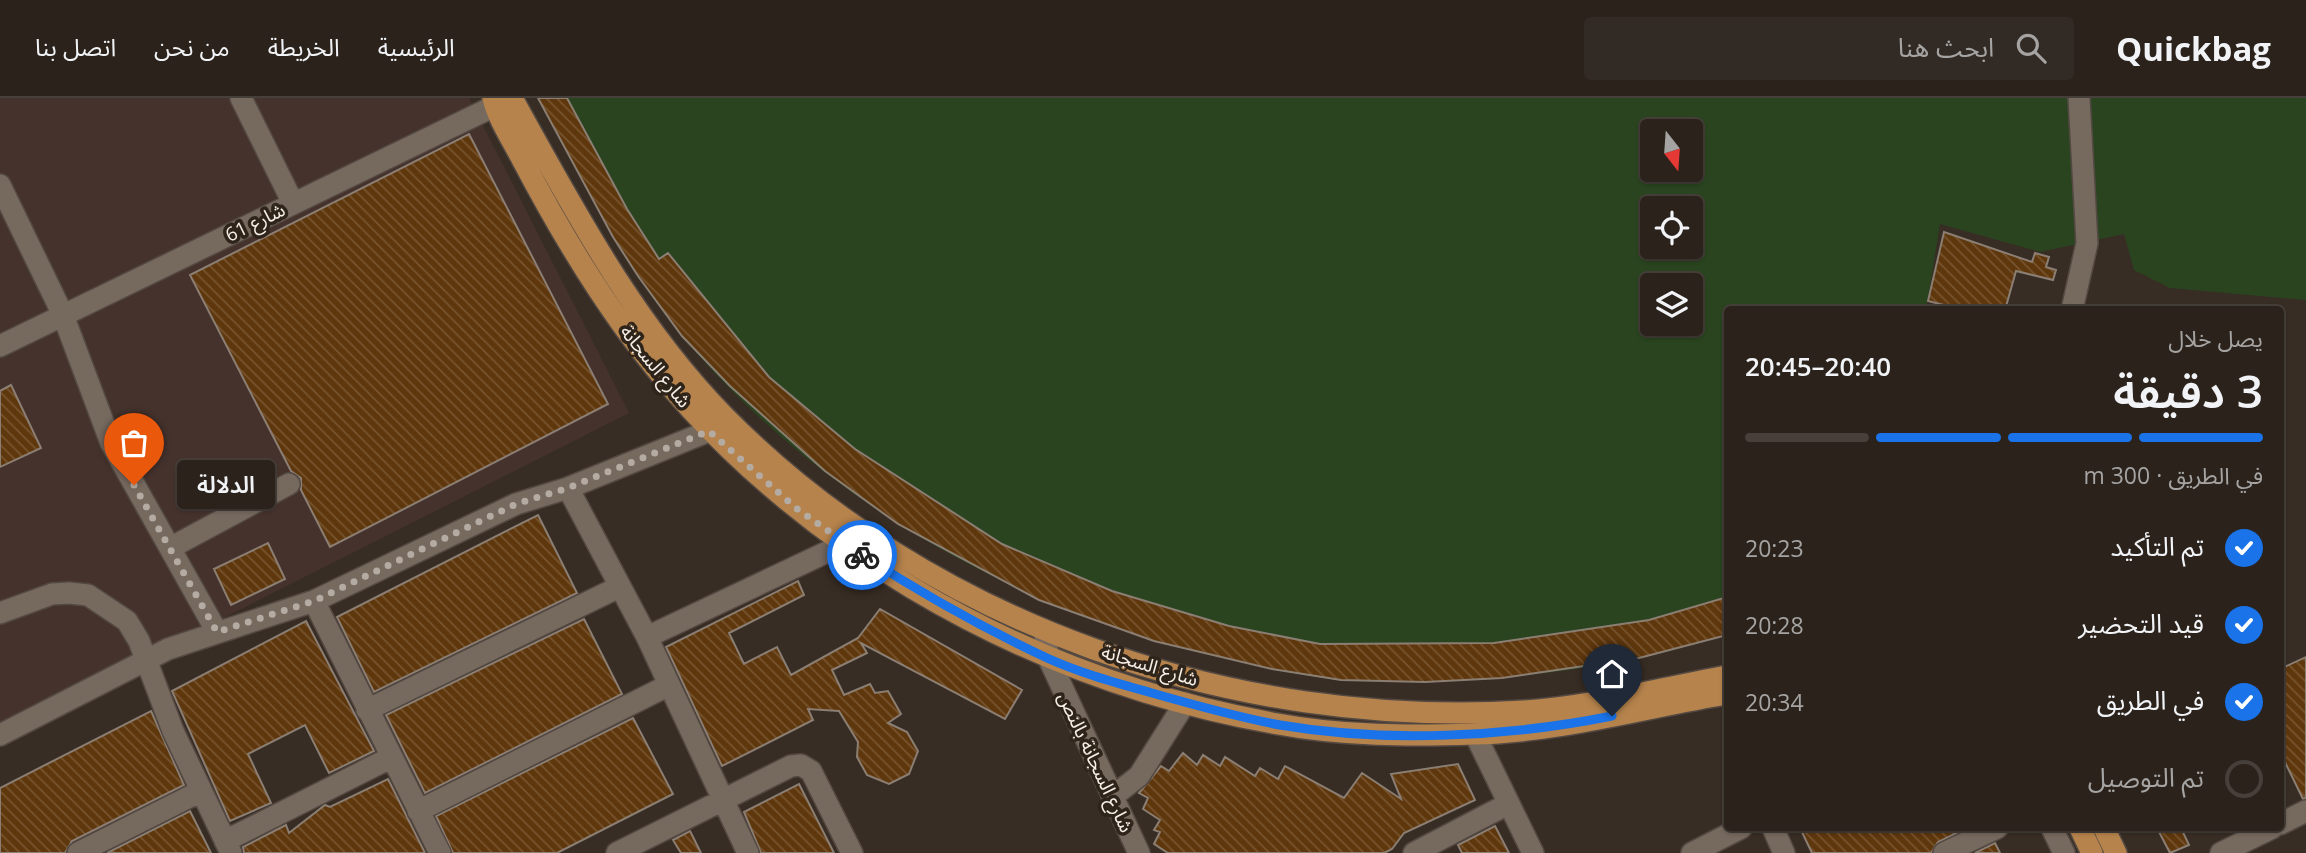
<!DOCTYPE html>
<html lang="ar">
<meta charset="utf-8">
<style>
body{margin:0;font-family:"Open Sans","Noto Sans Arabic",sans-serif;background:#322a24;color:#f1f3f6;direction:rtl;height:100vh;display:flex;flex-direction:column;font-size:26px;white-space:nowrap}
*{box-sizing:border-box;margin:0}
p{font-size:23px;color:#a5a4a3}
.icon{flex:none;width:38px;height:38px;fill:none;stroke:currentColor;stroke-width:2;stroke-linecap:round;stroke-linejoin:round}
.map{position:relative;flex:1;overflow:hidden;direction:ltr}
.details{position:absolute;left:1724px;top:208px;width:560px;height:525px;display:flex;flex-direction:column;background:#2a221b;border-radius:7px;box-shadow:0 2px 5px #0004,0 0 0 2px #463f3a;direction:rtl}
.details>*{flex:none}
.needle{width:46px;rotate:163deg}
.tools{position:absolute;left:1640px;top:21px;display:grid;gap:14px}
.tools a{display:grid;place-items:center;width:63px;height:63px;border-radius:7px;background:#2a221b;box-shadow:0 2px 5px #0004,0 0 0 2px #463f3a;font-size:35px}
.pin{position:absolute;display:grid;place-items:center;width:60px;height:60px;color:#fff;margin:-72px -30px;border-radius:50% 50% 50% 0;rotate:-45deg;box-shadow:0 0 7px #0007}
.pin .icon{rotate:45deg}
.courier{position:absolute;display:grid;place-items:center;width:70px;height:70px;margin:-35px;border:5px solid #1a73e8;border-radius:50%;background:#fff;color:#222;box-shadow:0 2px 9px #0007}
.bubble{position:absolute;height:49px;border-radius:7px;background:#2a221b;box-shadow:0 2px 5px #0004,0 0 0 2px #463f3a;font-size:23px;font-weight:600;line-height:49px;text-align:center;direction:rtl}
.headline em{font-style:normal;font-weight:600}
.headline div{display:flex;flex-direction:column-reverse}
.headline{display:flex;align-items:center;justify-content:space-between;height:119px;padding:0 21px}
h1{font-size:46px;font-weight:600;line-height:52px}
.bar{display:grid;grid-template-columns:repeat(4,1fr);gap:10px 7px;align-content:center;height:84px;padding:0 21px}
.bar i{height:9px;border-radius:5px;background:#463f3a}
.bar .selected{background:#1a73e8}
.bar p{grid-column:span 4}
ol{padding:0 21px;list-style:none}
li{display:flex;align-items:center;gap:21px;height:77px}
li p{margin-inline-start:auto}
li .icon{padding:7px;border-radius:50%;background:#1a73e8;color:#fff;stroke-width:4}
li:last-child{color:#a5a4a3}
li i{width:38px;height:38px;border:4px solid #463f3a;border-radius:50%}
header{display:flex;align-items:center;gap:42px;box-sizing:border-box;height:98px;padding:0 35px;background:#2a221b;border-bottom:2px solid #463f3a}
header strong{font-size:33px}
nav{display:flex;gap:38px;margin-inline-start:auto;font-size:24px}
.search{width:490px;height:63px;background:#322a24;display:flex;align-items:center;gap:18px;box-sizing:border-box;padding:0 24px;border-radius:7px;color:#a5a4a3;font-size:26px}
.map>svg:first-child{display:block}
.commercial{fill:#45322d}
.garden{fill:#2a441f;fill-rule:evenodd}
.building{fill:url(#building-back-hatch);stroke:#8b7e73;stroke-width:2}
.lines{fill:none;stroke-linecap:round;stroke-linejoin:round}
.minor-casing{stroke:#534942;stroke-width:24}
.major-casing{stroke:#534942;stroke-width:24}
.minor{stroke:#76695e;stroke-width:21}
.major{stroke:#b6834c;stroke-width:21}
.done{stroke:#b4aba3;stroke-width:7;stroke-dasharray:0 12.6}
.route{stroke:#1a73e8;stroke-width:9}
.labels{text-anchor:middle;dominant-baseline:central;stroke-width:7;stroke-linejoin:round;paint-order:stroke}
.street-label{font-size:19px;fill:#f6efe8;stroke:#2e241a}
</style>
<header>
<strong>Quickbag</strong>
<div class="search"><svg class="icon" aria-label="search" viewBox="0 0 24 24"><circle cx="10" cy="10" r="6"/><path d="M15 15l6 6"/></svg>ابحث هنا</div>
<nav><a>الرئيسية</a><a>الخريطة</a><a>من نحن</a><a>اتصل بنا</a></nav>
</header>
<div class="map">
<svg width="2306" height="755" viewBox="0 0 2306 755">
<defs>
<pattern id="building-back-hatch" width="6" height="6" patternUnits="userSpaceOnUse" patternTransform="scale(1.75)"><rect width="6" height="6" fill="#5f370c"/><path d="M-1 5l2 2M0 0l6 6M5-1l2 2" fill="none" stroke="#77542f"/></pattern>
</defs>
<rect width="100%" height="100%" fill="#382d24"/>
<path class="commercial" d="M0,0H469L629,315L0,633Z"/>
<path class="garden" d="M538,0H2306V202L2170,190L2134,172L2124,136L2040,154L1940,126L1926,212H1727V537C1604,574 1472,589 1344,582C1306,579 1268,570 1231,562C1022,515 822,405 683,239C624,168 582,82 538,0ZM1652,33H1690V72H1652ZM1652,110H1690V149H1652ZM1652,187H1690V226H1652Z"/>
<path class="building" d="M538,0H567L627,111L659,161L668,155L769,279L855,351L1002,446L1112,493L1229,528L1320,546L1494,545L1649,522L1727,499V537L1639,560L1502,580L1425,584L1341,582L1272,571L1154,543L1039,502L898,426L825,373L730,288L682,238L638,178L613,139Z
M469,36L608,306L330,449L301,392V380L291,373L190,177Z
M1944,134L2032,164L2035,155L2049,159L2046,169L2056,172L2053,182L2016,173L2005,212H1944V207L1928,203Z
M11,287L41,350L0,369V293Z
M538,417L577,495L374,594L337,519Z
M268,445L285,481L231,507L214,471Z
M798,483L804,497L729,535L744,566L777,549L791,577L858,540L880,511L1022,592L1005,621L861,545L867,555L832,572L844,597L870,586L875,595L888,593L901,616L888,625L907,634L918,653L909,676L889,686L867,677L857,659L858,644L839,613L808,611L813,622L722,668L666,549Z
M584,521L622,596L425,695L386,617Z
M306,523L374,653L329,675L305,627L248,656L271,705L230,723L172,593Z
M2306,559V700L2303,701L2280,654V571Z
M151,613L184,687L72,743L65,755H0V690Z
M633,620L673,696L557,755H453L436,718Z
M1183,655L1197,667L1203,657L1220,668L1225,659L1255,678L1260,670L1278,681L1285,668L1344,700L1362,675L1401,701L1391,676L1458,666L1475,702L1404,735L1392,751L1384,755H1168L1154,746L1160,734L1154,732L1160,722L1143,711L1148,700L1139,695L1161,668L1169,673Z
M388,681L425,755H244L243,749L278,731L286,727L289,735L325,707L330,709Z
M799,686L834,755H761L744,714Z
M190,713L211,755H107Z
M1495,728L1509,755H1462L1458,747Z
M1800,730H1967L1938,744L1931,755H1812Z
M2157,730H2181L2189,747L2170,755Z
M690,733L701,755H681L673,742Z
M1995,745L2000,755H1975Z"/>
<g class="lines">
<g class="minor-casing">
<path id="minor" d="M241,0L293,105
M0,87L63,217L111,345L217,534
M2072,212L2087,145L2079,0
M0,248L509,1
M568,390L647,539L748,755
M170,450L289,386
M314,503L440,755
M0,515L52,496L69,495L88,497L127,523L139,543L173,633L231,755
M1044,533L1049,561L1139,755
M647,539L844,446
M367,612L619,489
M1475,636L1533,755
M0,637L168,551L314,503L516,406L568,390L709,333
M1112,699L1139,678L1185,605
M418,713L667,588
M2280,726L2306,713
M1773,730L1784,755
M2052,730L2064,755
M225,743L390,660
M78,755L201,693
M617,755L791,668L801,667L811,673L852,755
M1414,755L1508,706
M1692,755L1741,730
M1944,755L1997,730
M2221,755L2272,730"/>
</g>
<g class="major-casing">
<path id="major" d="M493,0C498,21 512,42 522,61C553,120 585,175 624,229C777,441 1022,581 1278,626C1342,638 1410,638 1474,636C1560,634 1643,610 1727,596
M512,0C574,112 634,226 724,318C930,527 1234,631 1524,613C1592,609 1660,590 1727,578
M2080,730L2092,755
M2104,730L2116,755"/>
</g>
<use href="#minor" class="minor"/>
<use href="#major" class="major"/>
</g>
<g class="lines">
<path class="done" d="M134,387L217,534L314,503L516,406L568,390L709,333L796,410L862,457"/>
<path class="route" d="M862,457C921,495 983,530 1047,560C1080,575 1117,585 1152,595C1194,607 1237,619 1280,627C1385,645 1508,639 1612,618"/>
</g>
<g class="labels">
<g class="street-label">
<text transform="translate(255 124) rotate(-26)">شارع 61</text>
<text transform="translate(656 268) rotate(51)">شارع السجانة</text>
<text transform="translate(1150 567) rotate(17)">شارع السجانة</text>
<text transform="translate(1096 664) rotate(65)">شارع السجانة بالنص</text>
</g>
</g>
</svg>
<div class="tools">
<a><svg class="needle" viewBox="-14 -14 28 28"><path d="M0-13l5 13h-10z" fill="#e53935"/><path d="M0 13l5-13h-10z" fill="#a5a4a3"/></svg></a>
<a><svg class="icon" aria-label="locate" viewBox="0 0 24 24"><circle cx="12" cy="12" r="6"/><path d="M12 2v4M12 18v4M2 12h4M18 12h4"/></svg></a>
<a><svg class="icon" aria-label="layers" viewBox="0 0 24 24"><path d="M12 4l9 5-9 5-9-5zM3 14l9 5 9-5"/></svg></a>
</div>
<div class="pin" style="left:134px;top:387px;background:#ea580c"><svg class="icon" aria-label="bag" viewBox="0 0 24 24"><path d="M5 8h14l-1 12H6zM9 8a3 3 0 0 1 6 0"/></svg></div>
<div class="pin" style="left:1612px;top:618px;background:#1f2937"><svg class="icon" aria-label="home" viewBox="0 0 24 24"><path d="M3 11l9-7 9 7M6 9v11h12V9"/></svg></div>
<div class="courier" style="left:862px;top:457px"><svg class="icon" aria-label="bike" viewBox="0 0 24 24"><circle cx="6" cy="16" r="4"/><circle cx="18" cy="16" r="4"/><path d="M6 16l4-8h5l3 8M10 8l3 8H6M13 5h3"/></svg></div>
<div class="bubble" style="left:177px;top:362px;width:98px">الدلالة</div>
<section class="details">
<div class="headline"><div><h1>3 دقيقة</h1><p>يصل خلال</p></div><em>20:40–20:45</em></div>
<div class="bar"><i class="selected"></i><i class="selected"></i><i class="selected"></i><i></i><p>في الطريق · 300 m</p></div>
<ol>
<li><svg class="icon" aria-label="check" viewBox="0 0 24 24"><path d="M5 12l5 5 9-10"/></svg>تم التأكيد<p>20:23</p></li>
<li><svg class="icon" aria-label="check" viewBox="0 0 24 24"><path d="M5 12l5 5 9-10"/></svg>قيد التحضير<p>20:28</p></li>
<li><svg class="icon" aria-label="check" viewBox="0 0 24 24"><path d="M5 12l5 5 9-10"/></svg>في الطريق<p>20:34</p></li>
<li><i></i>تم التوصيل</li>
</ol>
</section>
</div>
